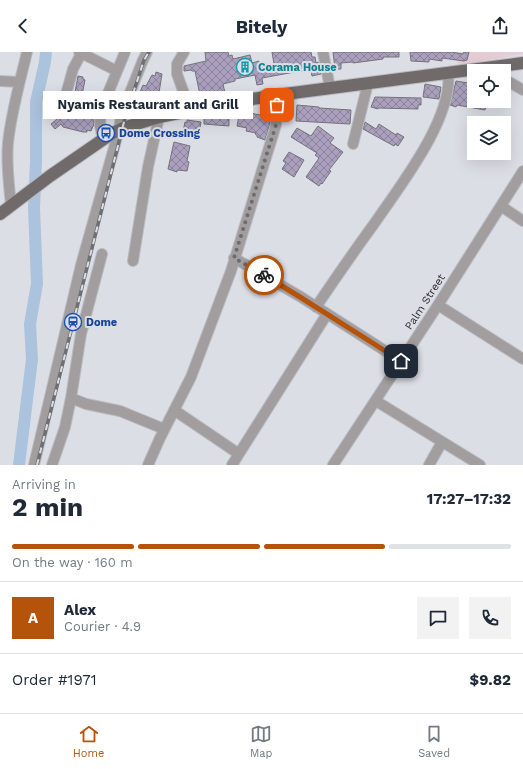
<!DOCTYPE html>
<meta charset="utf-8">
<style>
body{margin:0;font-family:"Work Sans",sans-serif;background:#f2f2f3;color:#1f2937;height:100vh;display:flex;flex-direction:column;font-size:15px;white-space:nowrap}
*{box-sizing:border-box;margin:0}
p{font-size:13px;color:#747a83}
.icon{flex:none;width:22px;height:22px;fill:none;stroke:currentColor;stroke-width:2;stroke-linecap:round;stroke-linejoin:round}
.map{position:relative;height:413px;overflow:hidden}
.details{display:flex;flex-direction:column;background:#fff;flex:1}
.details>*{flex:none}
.tools{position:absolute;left:467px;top:12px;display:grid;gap:8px}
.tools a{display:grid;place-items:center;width:44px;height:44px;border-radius:0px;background:#fff;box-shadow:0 4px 16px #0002;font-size:20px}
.pin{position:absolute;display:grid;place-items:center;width:34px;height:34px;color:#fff;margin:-17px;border-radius:8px;box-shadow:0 2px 6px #0006}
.courier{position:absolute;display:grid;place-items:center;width:40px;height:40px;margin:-20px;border:3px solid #b45309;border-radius:50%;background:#fff;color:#222;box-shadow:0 1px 5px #0007}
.bubble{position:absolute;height:28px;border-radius:0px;background:#fff;box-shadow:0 4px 16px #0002;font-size:13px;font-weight:700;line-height:28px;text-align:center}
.summary em{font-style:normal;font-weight:700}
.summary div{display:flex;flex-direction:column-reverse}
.summary{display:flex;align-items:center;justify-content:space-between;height:68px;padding:0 12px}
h1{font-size:26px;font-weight:700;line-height:30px}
.bar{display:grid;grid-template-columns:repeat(4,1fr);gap:6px 4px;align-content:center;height:48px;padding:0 12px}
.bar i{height:5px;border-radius:3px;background:#e0e1e3}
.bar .active{background:#b45309}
.bar p{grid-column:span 4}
.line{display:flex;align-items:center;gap:10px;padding:0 12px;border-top:1px solid #e0e1e3}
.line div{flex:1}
.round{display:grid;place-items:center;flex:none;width:42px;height:42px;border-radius:0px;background:#f2f2f3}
header{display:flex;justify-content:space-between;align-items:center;height:52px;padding:0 12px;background:#fff;font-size:18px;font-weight:700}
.tabs{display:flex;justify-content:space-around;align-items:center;height:56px;border-top:1px solid #e0e1e3;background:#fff;font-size:11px;color:#747a83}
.tabs a{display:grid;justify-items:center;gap:2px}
.tabs .active{color:#b45309}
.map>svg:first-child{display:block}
.commercial{fill:#e6cdd5}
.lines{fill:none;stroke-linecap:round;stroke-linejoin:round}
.river{stroke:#acc3dd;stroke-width:12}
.building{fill:url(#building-cross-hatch);stroke:#747379}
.minor-casing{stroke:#b9bbc1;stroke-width:12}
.major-casing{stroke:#b9bbc1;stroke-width:14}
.minor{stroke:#a29e9f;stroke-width:10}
.major{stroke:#706a6a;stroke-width:12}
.rail-casing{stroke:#6d6f73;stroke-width:3.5}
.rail{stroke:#dcdee5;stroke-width:2;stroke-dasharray:6;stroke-linecap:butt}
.done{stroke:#6a6c70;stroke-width:4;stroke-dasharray:0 7.2}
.route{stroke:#b45309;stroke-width:5}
.labels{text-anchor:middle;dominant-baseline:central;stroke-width:4;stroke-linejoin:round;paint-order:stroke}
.culture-label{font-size:11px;font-weight:bold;fill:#0d838f;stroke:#dcdee5;text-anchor:start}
.transit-label{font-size:11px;font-weight:bold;fill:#164399;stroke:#dcdee5;text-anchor:start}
.street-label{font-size:11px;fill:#2d2e31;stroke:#dcdee5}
</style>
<header><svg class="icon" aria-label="back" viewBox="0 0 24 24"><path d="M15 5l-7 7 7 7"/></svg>Bitely<svg class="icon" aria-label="share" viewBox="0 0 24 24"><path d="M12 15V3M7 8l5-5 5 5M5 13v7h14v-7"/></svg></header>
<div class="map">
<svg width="523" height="413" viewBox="0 0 523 413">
<defs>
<pattern id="building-cross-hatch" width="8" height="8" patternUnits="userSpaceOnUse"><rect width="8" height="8" fill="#aaa0be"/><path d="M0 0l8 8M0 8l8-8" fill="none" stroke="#8b839b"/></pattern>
</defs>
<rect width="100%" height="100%" fill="#dcdee5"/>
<path class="commercial" d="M453,0H523V2L459,13Z"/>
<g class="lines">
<path class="river" d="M19,413L32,307L30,272L37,232L34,156L36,110V50L45,10L46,0"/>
</g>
<path class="building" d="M205,0H228L229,4L232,3L233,7L250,3L252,11L259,9L260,15L274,12L272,0H311L312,5H315L316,11L318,10L321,22L312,24L311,19H300L262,26L263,32L257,33L255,23L235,27V29L223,32L225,41L200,43L195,19H192L191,18L184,19V14L206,9Z
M333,0H399V5H383V7L353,11V10L341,11V17H335Z
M410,0H451L463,2L464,0H469L467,8L464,9L442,6V9L429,7V10L411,9Z
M156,20L162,22L158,47L163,46V53L149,55V57H142L143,41L140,40L143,33L146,34L152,23L155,24Z
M78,24L83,25V27L85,28L82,43L75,40Z
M456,29L474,32V49H487L485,58L457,53L456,55L450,53Z
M425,32L441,35L439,47L423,45Z
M375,45L421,46V53H418V57L378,56V57L371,55Z
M297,53L319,55V56L351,58L350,72L296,69Z
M79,54L95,56L94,72L91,79L87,78V80H83L63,75L61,72L55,77L51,72L57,67L56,65L61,61L72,59V56Z
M240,59L270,65V71L265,88L257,85V83L255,82L256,81L246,79L247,76L237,74Z
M212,62V63L229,64V74L204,72V64Z
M187,68L201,70L199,81L183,80L185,70L187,71Z
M365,70L376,77L379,72L396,83L397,81L404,85L398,94L395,92L394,94L363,77Z
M318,74L334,86L330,91L343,100L329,118L331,119L322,132L321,131L319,134L306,125L319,106L315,103L317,101L291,85L297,76L311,84Z
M174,90L190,94L187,109L189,110L187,119L177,118V120L168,117Z
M289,100L304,108L294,125L282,117L286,111L283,109Z"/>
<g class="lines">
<g class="minor-casing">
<path id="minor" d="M79,0L117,19
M184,0L177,12V22L190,58
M323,0L330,36
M504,27L523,38
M0,29L19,30
M63,53L73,17L81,2
M103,87L100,74L101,58L125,0
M353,92L368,31
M11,153C9,133 6,112 8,91C11,61 20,30 27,0
M501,154L523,169
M234,206L301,245L401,309
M133,209L148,115L159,65
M438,253L523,307
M316,255C335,227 354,199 374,172C399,135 454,66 448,20
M71,346L86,352L120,359L164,377
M376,349L480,413
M174,358L239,402
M34,413L81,213L119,78L121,63L143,8L147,0
M52,413L65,375L71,346L81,282L102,202
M148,413L160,386L191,325L231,219L276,73L277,43
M232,413L327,262
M333,413L438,253L523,119
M429,413L442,390"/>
</g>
<g class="major-casing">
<path id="major" d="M0,162L50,124L111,82L123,76L159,65L234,50L277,43L523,11"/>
</g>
<use href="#minor" class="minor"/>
<use href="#major" class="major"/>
<g class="rail-casing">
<path id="rail" d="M37,413L125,66L144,8L149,0"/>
</g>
<use href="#rail" class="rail"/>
</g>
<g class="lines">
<path class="done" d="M264,223L234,206L276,73L277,53"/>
<path class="route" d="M264,223L300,245L401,309"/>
</g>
<defs>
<g id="building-ring" transform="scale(0.9)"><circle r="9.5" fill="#dcdee5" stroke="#0f9aa8" stroke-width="1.5"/><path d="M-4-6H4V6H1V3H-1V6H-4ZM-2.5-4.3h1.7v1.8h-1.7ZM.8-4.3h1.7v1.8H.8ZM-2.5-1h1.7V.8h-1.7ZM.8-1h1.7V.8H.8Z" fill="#0f9aa8"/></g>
<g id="bus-ring" transform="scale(0.9)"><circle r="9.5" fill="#dcdee5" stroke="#1a4fb4" stroke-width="1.5"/><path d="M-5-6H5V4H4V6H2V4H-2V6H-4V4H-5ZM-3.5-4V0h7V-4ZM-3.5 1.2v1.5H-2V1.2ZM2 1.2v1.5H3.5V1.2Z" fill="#1a4fb4"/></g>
<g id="station-ring" transform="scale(0.9)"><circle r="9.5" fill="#dcdee5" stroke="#1a4fb4" stroke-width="1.5"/><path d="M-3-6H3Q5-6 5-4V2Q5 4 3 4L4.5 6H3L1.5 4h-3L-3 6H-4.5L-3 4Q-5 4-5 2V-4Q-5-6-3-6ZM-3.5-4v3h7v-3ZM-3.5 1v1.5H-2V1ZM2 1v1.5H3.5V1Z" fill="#1a4fb4"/></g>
</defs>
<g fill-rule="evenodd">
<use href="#building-ring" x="245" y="15"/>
<use href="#bus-ring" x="106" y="81"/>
<use href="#station-ring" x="73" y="270"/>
</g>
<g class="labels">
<g class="culture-label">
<text x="258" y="15">Corama House</text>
</g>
<g class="transit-label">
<text x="119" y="81">Dome Crossing</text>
<text x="86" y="270">Dome</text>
</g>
<g class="street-label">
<text transform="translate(425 250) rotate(-57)">Palm Street</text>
</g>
</g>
</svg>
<div class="tools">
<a><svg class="icon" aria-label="locate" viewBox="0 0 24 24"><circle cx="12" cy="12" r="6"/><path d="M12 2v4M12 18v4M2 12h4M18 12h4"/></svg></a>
<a><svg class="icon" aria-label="layers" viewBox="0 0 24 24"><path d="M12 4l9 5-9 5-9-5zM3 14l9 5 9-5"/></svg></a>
</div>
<div class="pin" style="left:277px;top:53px;background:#ea580c"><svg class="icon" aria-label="bag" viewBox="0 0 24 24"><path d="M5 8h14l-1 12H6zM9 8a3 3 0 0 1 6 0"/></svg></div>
<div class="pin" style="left:401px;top:309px;background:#1f2937"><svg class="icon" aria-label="home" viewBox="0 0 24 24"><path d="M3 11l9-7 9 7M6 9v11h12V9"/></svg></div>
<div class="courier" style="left:264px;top:223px"><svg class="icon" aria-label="bike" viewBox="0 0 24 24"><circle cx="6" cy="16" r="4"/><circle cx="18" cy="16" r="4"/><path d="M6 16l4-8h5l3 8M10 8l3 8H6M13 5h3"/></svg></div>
<div class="bubble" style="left:43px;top:39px;width:210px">Nyamis Restaurant and Grill</div>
</div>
<section class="details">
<div class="summary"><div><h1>2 min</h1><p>Arriving in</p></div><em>17:27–17:32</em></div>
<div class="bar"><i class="active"></i><i class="active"></i><i class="active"></i><i></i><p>On the way · 160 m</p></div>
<div class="line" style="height:72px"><b class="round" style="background:#b45309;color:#fff">A</b><div><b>Alex</b><p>Courier · 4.9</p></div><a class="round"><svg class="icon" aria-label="chat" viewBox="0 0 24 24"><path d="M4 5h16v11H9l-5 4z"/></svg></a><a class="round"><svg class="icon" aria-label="phone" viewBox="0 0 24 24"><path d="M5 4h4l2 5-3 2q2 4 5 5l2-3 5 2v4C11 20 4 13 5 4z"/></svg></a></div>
<div class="line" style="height:52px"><div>Order #1971</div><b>$9.82</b></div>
</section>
<nav class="tabs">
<a class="active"><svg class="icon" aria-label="home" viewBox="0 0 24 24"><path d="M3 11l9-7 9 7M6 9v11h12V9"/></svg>Home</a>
<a><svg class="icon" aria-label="map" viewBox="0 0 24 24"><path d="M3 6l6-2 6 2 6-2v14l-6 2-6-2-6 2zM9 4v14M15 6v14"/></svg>Map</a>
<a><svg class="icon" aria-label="saved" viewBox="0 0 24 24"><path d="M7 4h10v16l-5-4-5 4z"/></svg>Saved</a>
</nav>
